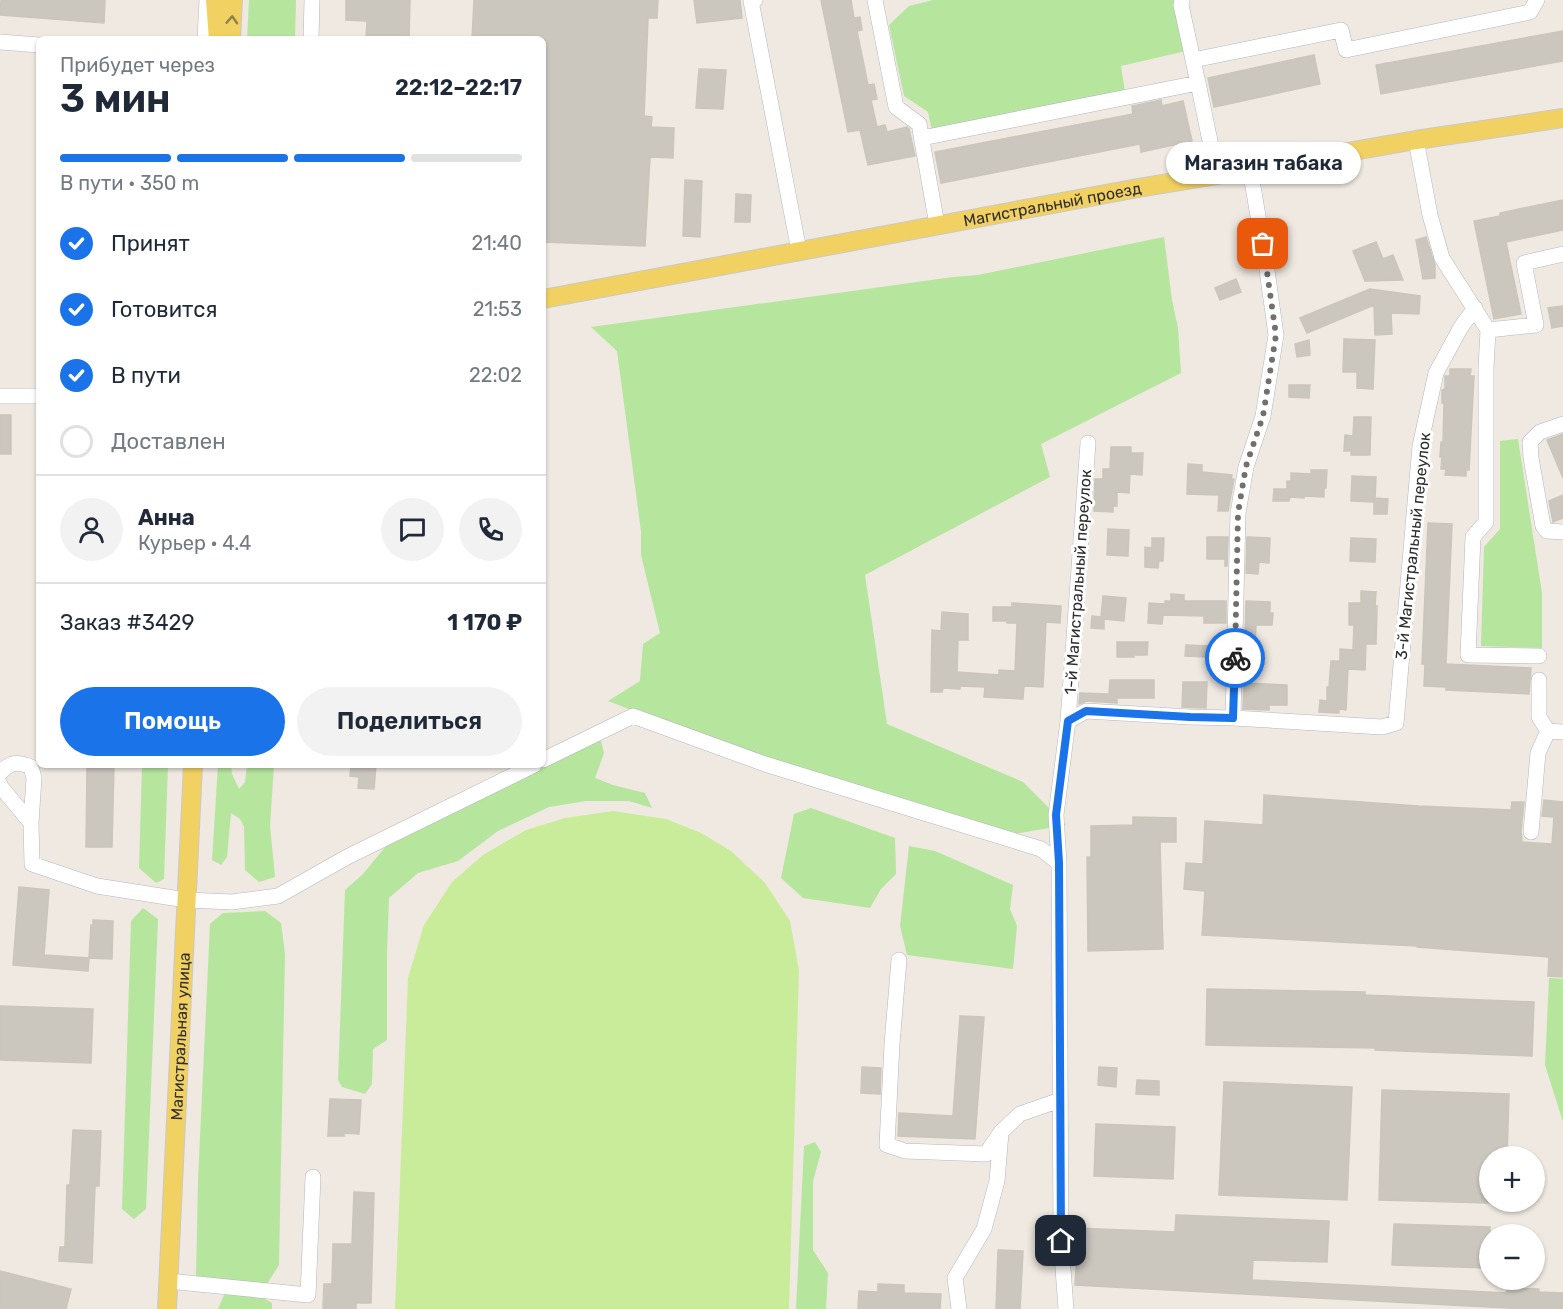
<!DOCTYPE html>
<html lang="ru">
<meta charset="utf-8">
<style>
body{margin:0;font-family:Rubik,sans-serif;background:#f2f2f3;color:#1f2937;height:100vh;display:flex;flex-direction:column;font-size:22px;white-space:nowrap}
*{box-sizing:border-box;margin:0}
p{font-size:20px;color:#747a83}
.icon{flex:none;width:33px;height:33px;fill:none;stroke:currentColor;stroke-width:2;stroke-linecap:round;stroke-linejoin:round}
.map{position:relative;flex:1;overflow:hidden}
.side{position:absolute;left:36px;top:36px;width:510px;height:732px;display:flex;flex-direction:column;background:#fff;border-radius:9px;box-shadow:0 2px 4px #0004}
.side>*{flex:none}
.fabs{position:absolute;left:1479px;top:1146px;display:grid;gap:12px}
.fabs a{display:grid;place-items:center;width:66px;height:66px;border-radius:50%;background:#fff;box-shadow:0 2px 4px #0004;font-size:30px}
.pin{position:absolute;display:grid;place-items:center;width:51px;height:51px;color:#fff;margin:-26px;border-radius:12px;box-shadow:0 3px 9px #0006}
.courier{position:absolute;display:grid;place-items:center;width:60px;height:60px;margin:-30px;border:4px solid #1a73e8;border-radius:50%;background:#fff;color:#222;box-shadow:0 2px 8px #0007}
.bubble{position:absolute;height:42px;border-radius:21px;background:#fff;box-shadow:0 2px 4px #0004;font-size:20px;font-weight:600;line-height:42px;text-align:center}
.headline em{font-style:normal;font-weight:600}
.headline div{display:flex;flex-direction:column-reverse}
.headline{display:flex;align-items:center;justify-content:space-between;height:102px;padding:0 24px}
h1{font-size:39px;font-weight:600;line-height:45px}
.bar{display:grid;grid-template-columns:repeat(4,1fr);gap:9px 6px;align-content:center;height:72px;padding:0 24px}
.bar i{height:8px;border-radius:4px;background:#e0e1e3}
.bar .selected{background:#1a73e8}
.bar p{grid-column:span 4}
.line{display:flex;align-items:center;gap:15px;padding:0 24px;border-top:2px solid #e0e1e3}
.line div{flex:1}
.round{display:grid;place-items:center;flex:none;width:63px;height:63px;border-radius:32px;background:#f2f2f3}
ol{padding:0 24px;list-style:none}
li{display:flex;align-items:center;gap:18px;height:66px}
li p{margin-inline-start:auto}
li .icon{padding:6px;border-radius:50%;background:#1a73e8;color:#fff;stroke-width:4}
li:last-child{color:#747a83}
li i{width:33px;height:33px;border:3px solid #e0e1e3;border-radius:50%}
.button{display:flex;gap:12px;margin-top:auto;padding:12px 24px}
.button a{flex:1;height:69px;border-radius:36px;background:#1a73e8;color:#fff;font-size:24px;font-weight:600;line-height:69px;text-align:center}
.button a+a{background:#f2f2f3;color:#1f2937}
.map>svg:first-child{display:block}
.green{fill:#b6e59e}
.pitch{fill:#c9ec9a}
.building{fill:#cbc7bf;stroke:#cbc5ba;stroke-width:1.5}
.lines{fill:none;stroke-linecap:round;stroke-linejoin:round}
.minor-casing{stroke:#b4b7c1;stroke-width:16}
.major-casing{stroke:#c9c9c9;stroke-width:20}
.minor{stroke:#fff;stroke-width:15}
.major{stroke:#f2d163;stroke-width:18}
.oneway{stroke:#908048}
.done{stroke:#726f6d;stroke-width:6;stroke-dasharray:0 10.8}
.route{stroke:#1a73e8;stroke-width:8}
.labels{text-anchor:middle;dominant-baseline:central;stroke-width:6;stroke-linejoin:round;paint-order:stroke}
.street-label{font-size:16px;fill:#2e2e2e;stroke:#fff}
</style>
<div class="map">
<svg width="1563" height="1309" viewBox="0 0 1563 1309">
<rect width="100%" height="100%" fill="#efe9e1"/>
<path class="green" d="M249,0H296L295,39H247Z
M933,0H1175L1186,51L1121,66L1125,92L932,130L928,112L904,96L889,25L909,6Z
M1164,237L1172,300L1178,328L1181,373L1041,444L1050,477L865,575L887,724L1023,782L1066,825L1009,835L774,765L608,701L640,681L643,644L660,633L641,555V531L617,351L591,327L953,277L978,275Z
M1518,439L1542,593V648L1481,646L1484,547L1500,529V441Z
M600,737L604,753L595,778L613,785L645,793L652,808L629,801H586L549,807L498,831L458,861L418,873L389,898L387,954V1040L373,1049L372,1084L365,1094L342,1087L338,1080L345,890L363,874L386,846Z
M142,765H168L164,879L156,883L139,868Z
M218,765H231L232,774L239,789L245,782L247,765H274L270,826L275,877L259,882L245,870L244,827L240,819L231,813L227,857L221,865L212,860Z
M811,808L895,838L896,874L881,889L870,908L803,898L781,878L794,814Z
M909,846L935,851L1013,885L1010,909L1017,926L1013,969L907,955L900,926Z
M143,908L158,919L146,1209L134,1219L122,1209L131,921Z
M265,911L281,923L285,954L279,1265L267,1284L196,1277L198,1180L210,924L223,913Z
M1549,978L1563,979V1122L1545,1065Z
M815,1142L821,1152L813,1181V1250L828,1273L826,1309H796L804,1146Z
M225,1293L259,1295L272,1303V1309H218Z"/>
<path class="pitch" d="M613,811L666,819L701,833L731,851L765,883L790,921L799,970L789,1309H395L408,978L424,925L452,882L483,855L526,830L565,818Z"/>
<path class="building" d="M1,0H105L104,23L0,15Z
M346,0H410L409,39H366L367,21L346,20Z
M474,0H658L657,18H648L644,116L652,117L651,127L674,128L673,158L650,157L645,246L543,242V39H472Z
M694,0H740L742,18L697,23Z
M821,0H851L854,18L860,17L862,30L857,31L868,85L874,84L877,99L871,100L877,127L885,125L887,132L907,127L909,129L915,156L868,165L860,130L848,132Z
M1563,31V61L1381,94L1376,65Z
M1314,55L1320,84L1214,107L1208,78Z
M699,69L726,70L723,109L696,108Z
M1161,100L1162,106L1183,101L1192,141L1141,152L1140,144L941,183L935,152L1133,114L1132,106Z
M685,180L702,181L700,237L683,236Z
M736,194L751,195L750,222H735Z
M1563,200V230L1506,242L1521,314L1494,319L1474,221L1500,216V213Z
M1426,237L1435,265V278L1423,279L1416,240Z
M1376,242L1383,259L1393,255L1403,280L1365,281L1353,251Z
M1236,279L1241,292L1220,300L1215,288Z
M1370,289L1420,296L1419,314L1391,313L1392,334L1375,335L1374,305L1307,333L1300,318Z
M1563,306V326L1552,328L1548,308Z
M1344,339L1375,340L1373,389L1357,388V372H1343Z
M1309,340L1310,355L1297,357L1295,344Z
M1450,369H1471L1470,376H1474L1469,470H1466V476L1445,475L1446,469H1441L1442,457H1440L1441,442H1443L1444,403H1442V390L1445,389V376H1450Z
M1289,385H1310L1309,398L1289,397Z
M0,415H11V454H0Z
M1354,417H1371L1370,455H1351V451H1344L1345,435L1353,436Z
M1563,434V478L1547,440Z
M1111,447H1131V453H1143L1142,475L1130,474L1129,493L1117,492V506H1113V512L1094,511L1095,479H1103V469H1110Z
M1188,464L1202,465V472L1232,475L1231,479H1234L1228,511H1218L1219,495L1187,494Z
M1311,470H1327L1326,488H1324V497L1304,496V498L1290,497L1289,501H1273L1274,489H1287V481H1291V473L1311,474Z
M1352,476L1376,477L1375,498L1388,499L1387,514H1374V502L1351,501Z
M1563,495V518L1553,522L1549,501Z
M1428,523L1452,524L1446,664L1531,668L1529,694L1446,690V687L1424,686L1425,664H1422Z
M1108,529L1129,530L1128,556L1107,555Z
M1207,537H1228L1227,566H1225V559H1207Z
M1247,537L1270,538L1269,563L1259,562L1258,574L1246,573Z
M1152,538H1164L1163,561H1159L1158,568L1145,567V547L1152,548Z
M1351,538L1376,539L1375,562L1350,561Z
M1361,591L1376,592L1375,606H1377L1376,644H1366L1365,670L1348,669L1346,710L1339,709V713L1319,712L1320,700L1327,701V687H1329L1331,661H1340V649L1353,650L1354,625H1349V603H1361Z
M1171,594L1184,595V601H1226V623H1204V616L1163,615L1162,624L1148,623L1149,603L1165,604V601H1171Z
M1103,596L1126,598L1124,621L1104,619V629L1091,628L1092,616L1101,617Z
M1246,601L1270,602V613H1273L1272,625H1256L1255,642L1245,641Z
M1012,603L1061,606L1060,623L1046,622L1043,687L1024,686L1023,699L984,697L985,687L960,686V689L943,688L942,692H931L932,630L941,631L942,612L968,614V640H958L957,672L999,675V670L1015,671L1017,623H1007V621H993V607H1012Z
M1117,642H1148L1147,655H1134V657H1117Z
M1186,645L1209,646V657L1185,656Z
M1110,680H1154V698H1117V703L1087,701L1079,704L1080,693L1109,694Z
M1183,682H1207L1206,708L1182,707Z
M1244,683L1287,685V705H1269V710L1243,709Z
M87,765H114L112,847H86Z
M351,765H376L374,789L358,788L359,777L350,776Z
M1264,795L1418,806L1511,810L1512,802H1524L1521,831L1522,842L1552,844L1554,817L1542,816L1544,800L1563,802L1562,977L1548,976L1549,957L1417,947V946L1202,935L1205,891L1184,889L1186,863L1203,864L1205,821L1263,825Z
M1133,817L1176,818V842H1160L1163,949L1088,951L1087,857H1091V826L1133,825Z
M19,887L49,890L44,955L89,958L88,971L13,965Z
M93,920L113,921L112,959L89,958L91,925H93Z
M1207,989L1365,992V995L1534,1002L1532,1056L1375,1050L1376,1048L1206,1045Z
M0,1006L93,1009L91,1063L0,1060Z
M960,1016L984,1017L975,1139L898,1136L899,1113L953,1116Z
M862,1067L881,1068L880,1094L861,1093Z
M1099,1067L1117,1068L1116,1087L1098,1085Z
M1137,1080L1159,1081V1095L1136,1094Z
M1224,1082L1352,1087L1347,1200L1219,1195Z
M1382,1090L1509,1094L1507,1156H1490V1203L1379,1200Z
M330,1099L361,1100L359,1134L344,1133V1136H328Z
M1096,1124L1175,1127L1173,1179L1094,1176Z
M73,1130L101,1131L99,1186H95L92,1263L59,1261L60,1247H65L67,1185H70Z
M354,1192L374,1193L371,1303H356V1309H323L324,1284H332L333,1244H352Z
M1176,1215L1329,1221L1327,1262L1253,1260L1252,1280L1507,1293V1288L1539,1289V1292L1563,1293V1309H1526L1075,1285L1077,1253L1073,1252L1074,1228L1175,1232Z
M1394,1224L1490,1227V1268L1392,1265Z
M998,1250L1023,1251L1020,1309H996Z
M0,1271L71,1289L66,1309H0Z
M878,1284L904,1285V1293L941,1294L940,1309H858L859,1291L878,1292Z"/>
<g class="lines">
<g class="minor-casing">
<path id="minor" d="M755,0L751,1L799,251
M875,0L896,107L919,124L937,225
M1182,0L1181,5L1193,60
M205,39L207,0
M311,39L312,0
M0,42L39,45
M1198,83L1217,175
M922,138L1198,83L1193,60L1341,30L1346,50L1530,12L1537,0
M1416,140L1430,215L1442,258L1488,330L1486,368V522L1473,537L1468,655L1539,656
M1488,330L1536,325L1524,263L1563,254
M0,396H39
M1563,424L1540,432L1530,442L1531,458L1543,526L1547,531L1563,532
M1539,680V717L1548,731
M1233,718L1238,513L1246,467L1263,416L1276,335L1266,263L1250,169
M1068,721L1086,711L1190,717L1233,718L1382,727L1396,723L1420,446L1436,373L1461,327L1475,308
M1548,731L1563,732
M543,760L633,716L765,764L1041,849L1059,863
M0,773C10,762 17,761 31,767L34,778L31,823L32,864L97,886L186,900L232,902L278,896L347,857L534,765
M0,784L1,787L31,823
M1531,832L1538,753L1548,731
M899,960L892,1044L887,1145L905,1151L986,1154L1001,1132L1020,1114L1060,1100
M168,1281L308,1295L313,1177
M959,1309L955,1278L984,1229L997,1181L1001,1133
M1066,1309L1061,1241L1059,863L1056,815L1068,721L1088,443"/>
</g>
<g class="major-casing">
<g id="major">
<path d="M215,0L218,39"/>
<path d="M231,39L233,0"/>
<path id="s1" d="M543,299L1138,188L1217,175L1416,140L1563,118"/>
<path id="s2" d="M167,1309L193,765"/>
</g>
</g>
<use href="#minor" class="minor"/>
<use href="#major" class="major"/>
</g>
<defs><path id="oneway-chevron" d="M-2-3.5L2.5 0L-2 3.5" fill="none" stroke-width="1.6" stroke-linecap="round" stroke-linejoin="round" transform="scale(1.5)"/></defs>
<use class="oneway" href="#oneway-chevron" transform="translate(232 20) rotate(-87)"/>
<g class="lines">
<path class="done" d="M1235,658L1238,513L1246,466L1263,416L1276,335L1263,244"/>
<path class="route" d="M1061,1241L1059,863L1056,815L1068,721L1086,711L1190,717L1233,718L1235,658"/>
</g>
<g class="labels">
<g class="street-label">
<text stroke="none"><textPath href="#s1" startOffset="518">Магистральный проезд</textPath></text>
<text transform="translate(1413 546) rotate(-84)">3-й Магистральный переулок</text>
<text transform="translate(1078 582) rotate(-86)">1-й Магистральный переулок</text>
<text stroke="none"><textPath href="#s2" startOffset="273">Магистральная улица</textPath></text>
</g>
</g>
</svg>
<div class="fabs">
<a>+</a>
<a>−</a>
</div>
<div class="pin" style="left:1263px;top:244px;background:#ea580c"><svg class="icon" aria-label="bag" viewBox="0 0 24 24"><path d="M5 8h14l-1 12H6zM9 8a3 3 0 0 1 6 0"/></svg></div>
<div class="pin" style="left:1061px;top:1241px;background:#1f2937"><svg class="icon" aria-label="home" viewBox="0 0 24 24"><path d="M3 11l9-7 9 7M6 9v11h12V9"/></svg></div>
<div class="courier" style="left:1235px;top:658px"><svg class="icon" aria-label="bike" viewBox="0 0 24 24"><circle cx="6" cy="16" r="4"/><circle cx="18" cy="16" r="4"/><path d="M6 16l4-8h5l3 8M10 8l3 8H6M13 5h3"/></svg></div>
<div class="bubble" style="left:1166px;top:142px;width:195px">Магазин табака</div>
<section class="side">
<div class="headline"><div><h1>3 мин</h1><p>Прибудет через</p></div><em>22:12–22:17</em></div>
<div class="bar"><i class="selected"></i><i class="selected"></i><i class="selected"></i><i></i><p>В пути · 350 m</p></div>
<ol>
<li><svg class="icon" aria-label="check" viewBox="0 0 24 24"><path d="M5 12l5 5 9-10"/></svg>Принят<p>21:40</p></li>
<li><svg class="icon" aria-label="check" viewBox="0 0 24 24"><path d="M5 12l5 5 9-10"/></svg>Готовится<p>21:53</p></li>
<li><svg class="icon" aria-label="check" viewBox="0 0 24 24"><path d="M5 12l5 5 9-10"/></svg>В пути<p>22:02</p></li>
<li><i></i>Доставлен</li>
</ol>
<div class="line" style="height:108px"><a class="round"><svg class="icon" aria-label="person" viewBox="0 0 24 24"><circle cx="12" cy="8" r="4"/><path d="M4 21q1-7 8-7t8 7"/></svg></a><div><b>Анна</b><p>Курьер · 4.4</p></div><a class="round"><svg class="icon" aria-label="chat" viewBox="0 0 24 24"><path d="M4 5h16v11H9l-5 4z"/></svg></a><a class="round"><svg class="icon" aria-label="phone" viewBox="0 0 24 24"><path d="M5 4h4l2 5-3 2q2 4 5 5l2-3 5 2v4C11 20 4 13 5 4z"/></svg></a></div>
<div class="line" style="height:78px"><div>Заказ #3429</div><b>1 170 ₽</b></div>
<div class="button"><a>Помощь</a><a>Поделиться</a></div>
</section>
</div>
